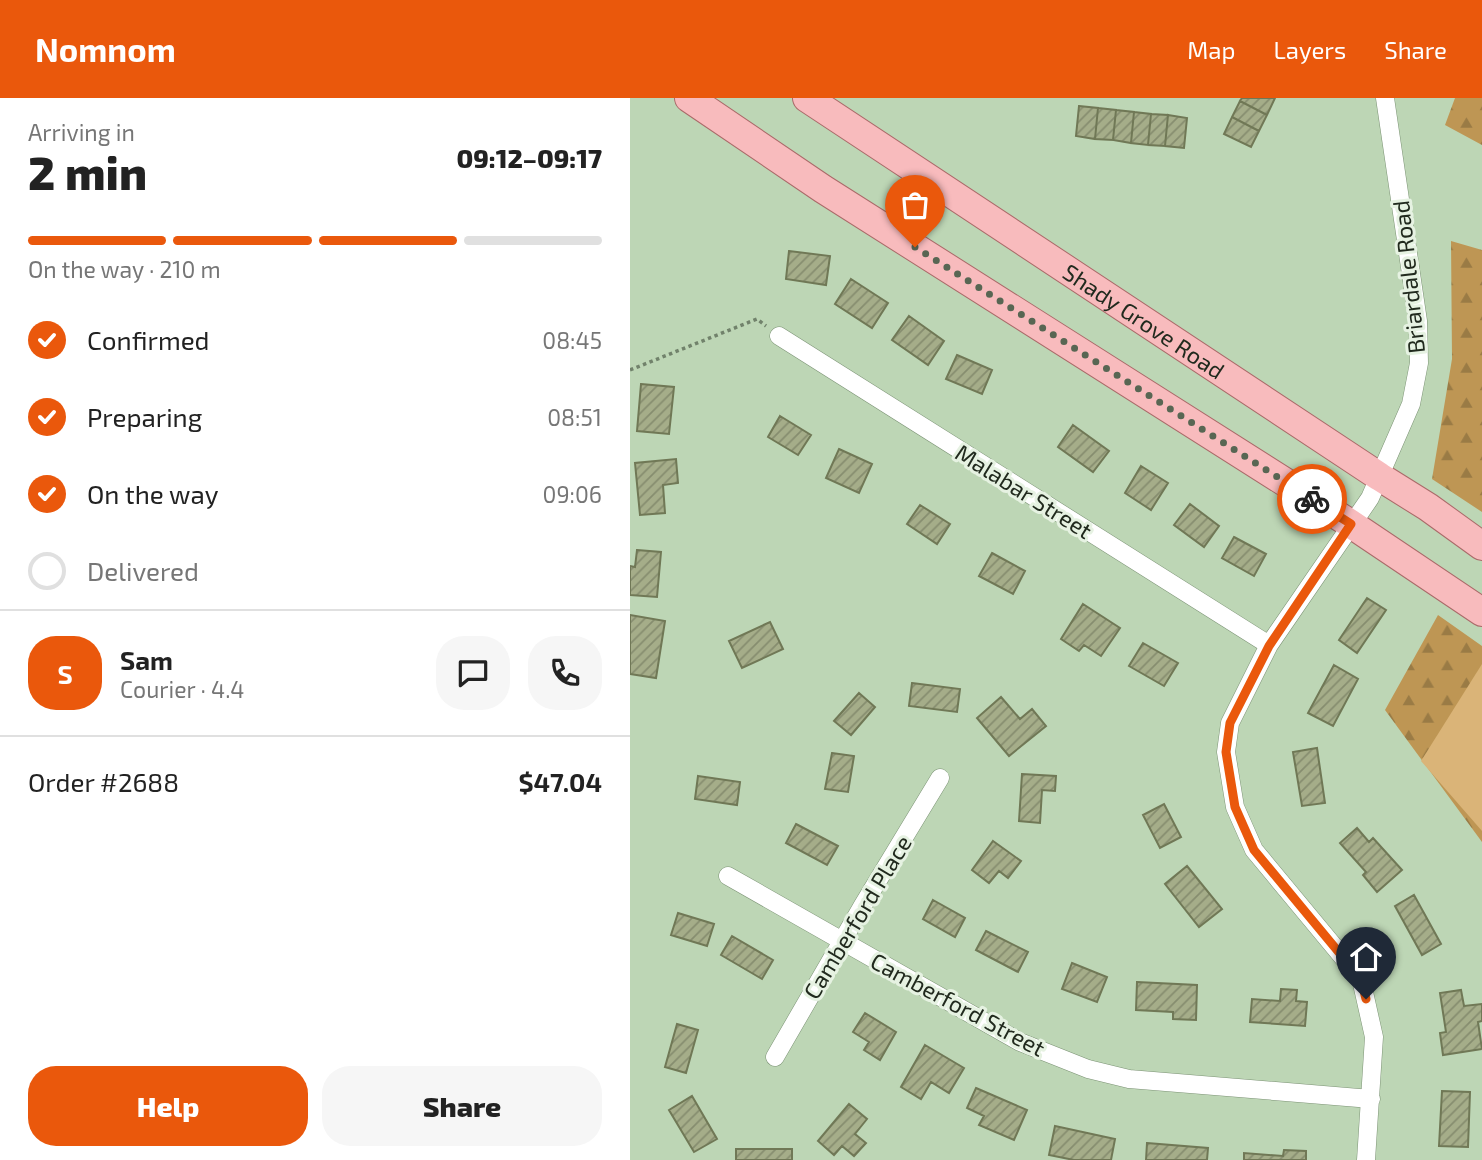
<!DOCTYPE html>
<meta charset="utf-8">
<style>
body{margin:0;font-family:"Exo 2",sans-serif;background:#f6f6f6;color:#222;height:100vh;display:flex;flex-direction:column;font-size:26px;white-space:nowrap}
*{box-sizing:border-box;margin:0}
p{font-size:23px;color:#767676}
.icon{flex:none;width:38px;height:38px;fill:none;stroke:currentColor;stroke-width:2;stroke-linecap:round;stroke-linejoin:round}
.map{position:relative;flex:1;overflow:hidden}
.details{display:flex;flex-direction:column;background:#fff;width:630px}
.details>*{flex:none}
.pin{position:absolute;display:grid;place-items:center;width:60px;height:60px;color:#fff;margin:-72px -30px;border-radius:50% 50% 50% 0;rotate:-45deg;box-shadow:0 0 7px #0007}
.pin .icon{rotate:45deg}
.courier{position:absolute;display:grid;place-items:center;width:70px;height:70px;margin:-35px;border:5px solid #ea580c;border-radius:50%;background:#fff;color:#222;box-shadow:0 2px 9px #0007}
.head em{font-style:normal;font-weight:800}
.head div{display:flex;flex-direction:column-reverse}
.head{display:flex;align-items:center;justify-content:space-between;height:119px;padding:0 28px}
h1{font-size:46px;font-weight:800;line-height:52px}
.bar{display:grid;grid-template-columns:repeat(4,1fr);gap:10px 7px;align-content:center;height:84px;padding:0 28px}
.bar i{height:9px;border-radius:5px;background:#e0e0e0}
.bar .active{background:#ea580c}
.bar p{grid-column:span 4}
.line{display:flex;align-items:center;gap:18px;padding:0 28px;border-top:2px solid #e0e0e0}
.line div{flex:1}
.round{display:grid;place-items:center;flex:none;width:74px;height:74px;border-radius:28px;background:#f6f6f6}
ol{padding:0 28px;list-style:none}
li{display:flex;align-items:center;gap:21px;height:77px}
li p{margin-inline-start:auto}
li .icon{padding:7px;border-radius:50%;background:#ea580c;color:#fff;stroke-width:4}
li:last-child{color:#767676}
li i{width:38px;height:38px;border:4px solid #e0e0e0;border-radius:50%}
.action{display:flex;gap:14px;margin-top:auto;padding:14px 28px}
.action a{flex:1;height:80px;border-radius:28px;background:#ea580c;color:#fff;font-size:28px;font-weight:800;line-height:80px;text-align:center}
.action a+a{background:#f6f6f6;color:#222}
header{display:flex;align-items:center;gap:42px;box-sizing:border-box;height:98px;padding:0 35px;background:#ea580c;color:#fff}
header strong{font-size:33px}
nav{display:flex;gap:38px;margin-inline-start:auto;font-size:24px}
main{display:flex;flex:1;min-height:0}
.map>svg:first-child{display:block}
.forest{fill:url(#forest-firs)}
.park{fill:#dab478}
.building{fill:url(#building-hatch);stroke:#707856;stroke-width:2}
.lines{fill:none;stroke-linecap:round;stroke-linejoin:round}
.minor-casing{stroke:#7c9375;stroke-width:19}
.primary-casing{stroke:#aa6a69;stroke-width:30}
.path{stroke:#71826b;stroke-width:3.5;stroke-dasharray:3.5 3.5;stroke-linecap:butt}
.minor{stroke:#fff;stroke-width:18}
.primary{stroke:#f8bbbd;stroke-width:28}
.done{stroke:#586653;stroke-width:7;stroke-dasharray:0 12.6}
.route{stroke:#ea580c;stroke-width:9}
.labels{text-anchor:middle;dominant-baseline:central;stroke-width:6;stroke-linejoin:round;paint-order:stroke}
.street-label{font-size:23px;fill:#212a1e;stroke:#e6f2e2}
</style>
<header>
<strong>Nomnom</strong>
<nav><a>Map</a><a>Layers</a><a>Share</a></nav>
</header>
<main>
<section class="details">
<div class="head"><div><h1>2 min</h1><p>Arriving in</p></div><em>09:12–09:17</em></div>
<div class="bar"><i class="active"></i><i class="active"></i><i class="active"></i><i></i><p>On the way · 210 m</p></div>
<ol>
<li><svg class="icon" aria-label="check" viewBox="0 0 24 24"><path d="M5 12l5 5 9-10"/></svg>Confirmed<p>08:45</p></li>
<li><svg class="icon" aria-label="check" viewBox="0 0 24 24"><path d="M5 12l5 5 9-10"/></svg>Preparing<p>08:51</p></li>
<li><svg class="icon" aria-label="check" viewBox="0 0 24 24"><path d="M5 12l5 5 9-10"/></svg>On the way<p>09:06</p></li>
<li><i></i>Delivered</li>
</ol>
<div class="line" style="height:126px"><b class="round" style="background:#ea580c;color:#fff">S</b><div><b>Sam</b><p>Courier · 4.4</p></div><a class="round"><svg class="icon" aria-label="chat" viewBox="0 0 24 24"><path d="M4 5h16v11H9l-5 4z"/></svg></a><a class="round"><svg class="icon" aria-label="phone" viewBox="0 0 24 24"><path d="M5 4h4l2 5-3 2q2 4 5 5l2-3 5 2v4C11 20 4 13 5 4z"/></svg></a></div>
<div class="line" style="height:91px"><div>Order #2688</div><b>$47.04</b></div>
<div class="action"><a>Help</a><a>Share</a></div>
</section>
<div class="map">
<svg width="852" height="1062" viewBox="0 0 852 1062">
<defs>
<pattern id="forest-firs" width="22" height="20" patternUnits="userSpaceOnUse" patternTransform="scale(1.75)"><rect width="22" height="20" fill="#be9654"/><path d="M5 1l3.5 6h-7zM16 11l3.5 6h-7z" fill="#9a7b45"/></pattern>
<pattern id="building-hatch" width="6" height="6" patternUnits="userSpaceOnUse" patternTransform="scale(1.75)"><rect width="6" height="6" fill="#a5ad89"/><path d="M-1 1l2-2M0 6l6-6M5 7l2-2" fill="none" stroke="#868d6f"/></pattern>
</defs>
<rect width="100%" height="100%" fill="#bdd6b5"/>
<path class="forest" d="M825,0H852V47L815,27Z
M821,143L852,152V414L802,381L822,261Z
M808,517L852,548V744L755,612Z"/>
<path class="park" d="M852,566V733L791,663Z"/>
<path class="building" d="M612,0H645L637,17L610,3Z
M610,3L637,17L629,33L602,19Z
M449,8L468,10L465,41L446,38Z
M468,10L486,12L483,42L465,41Z
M486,12L504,14L501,45L483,42Z
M504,14L521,16L518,47L501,45Z
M521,16L538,17L535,48L518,47Z
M538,17L557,20L554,50L535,48Z
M602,19L629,33L621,49L594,36Z
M159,153L200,158L196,187L156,181Z
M221,181L258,205L242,230L205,206Z
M279,218L314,243L298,267L262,242Z
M327,257L362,272L352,296L316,281Z
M11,286L44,289L39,336L7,333Z
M150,318L181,337L168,357L138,339Z
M443,327L479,353L463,374L428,349Z
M209,351L242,366L229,395L196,380Z
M46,361L48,385L33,387L35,415L10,417L5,365Z
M511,368L538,385L521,412L495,395Z
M560,406L589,428L574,449L544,427Z
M290,407L320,426L307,446L277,426Z
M604,439L636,456L624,478L592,460Z
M7,452L31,454L27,499L0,497V468L5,469Z
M362,455L395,473L383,496L349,478Z
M737,500L756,512L727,555L709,542Z
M453,506L490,530L471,558L454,547L449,553L431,541Z
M0,517L35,523L26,580L0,576Z
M140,524L153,551L112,570L99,543Z
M513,545L548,565L534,588L499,568Z
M704,567L728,581L703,628L678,615Z
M282,585L330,591L327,614L279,608Z
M229,595L245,609L221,637L204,623Z
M371,599L390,621L402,611L416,628L379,658L347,620Z
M687,650L695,705L672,708L663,654Z
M202,655L224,658L218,694L195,691Z
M392,676L426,678L425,693L412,692L410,725L389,723Z
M68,678L110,684L107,707L65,701Z
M534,706L551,739L530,750L513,717Z
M166,726L208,748L197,767L156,745Z
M727,730L739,744L743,740L772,772L747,794L733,777L736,774L710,745Z
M363,743L391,763L378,780L369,773L359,785L342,772Z
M557,768L592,811L569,829L535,786Z
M784,797L811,846L792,857L765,808Z
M303,802L335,820L325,839L293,821Z
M48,815L84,826L77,848L41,837Z
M356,833L398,854L388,874L346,852Z
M102,838L143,862L132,881L91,857Z
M442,865L477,879L467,904L432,891Z
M507,884L567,887L566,922L543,921V914L506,912Z
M651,891L667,892L666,903L677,904L675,928L620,924L622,901L650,903Z
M831,892L834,908L852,906V923L848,924L852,951L813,957L810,935L816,934L810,895Z
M235,915L266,934L250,962L234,952L239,944L223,934Z
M47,926L68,932L56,975L35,969Z
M295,947L334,970L319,995L301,984L291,1001L271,989Z
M346,990L397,1012L384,1042L349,1027L354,1018L337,1010Z
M812,993L840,994L838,1049L809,1048Z
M62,998L87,1041L64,1054L39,1012Z
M219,1006L237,1021L225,1036L236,1045L224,1058L212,1048L204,1057L188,1043Z
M425,1028L485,1041L481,1062H444L419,1057Z
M517,1045L578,1050L577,1062H516Z
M106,1051H162V1062H106Z
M654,1052L676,1053V1062H614V1055L653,1058Z"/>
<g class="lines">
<g class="minor-casing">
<path id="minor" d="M149,238L639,547
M98,778L390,944L458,971L499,981L741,1001
M145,959L233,807L310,680
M736,1062L744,939L731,881L624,752L605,709L596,654L600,625L639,547L740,400L781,306L789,265L788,223L755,0"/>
</g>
<g class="primary-casing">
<g id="primary">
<path d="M59,0L193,91L721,426L852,514"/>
<path id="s1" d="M177,0L750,379L798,409L852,448"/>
</g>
</g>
<path class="path" d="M0,272L127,221L136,228"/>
<use href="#minor" class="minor"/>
<use href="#primary" class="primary"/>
</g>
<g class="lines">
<path class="done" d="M285,149L682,401"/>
<path class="route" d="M682,401L721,426L639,548L600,625L596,654L605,709L624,752L731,881L736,901"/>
</g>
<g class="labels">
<g class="street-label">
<text transform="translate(778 179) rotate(-96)">Briardale Road</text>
<text stroke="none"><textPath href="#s1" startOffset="404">Shady Grove Road</textPath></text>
<text transform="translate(394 393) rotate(32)">Malabar Street</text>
<text transform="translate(227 819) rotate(-59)">Camberford Place</text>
<text transform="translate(328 906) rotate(28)">Camberford Street</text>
</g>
</g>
</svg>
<div class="pin" style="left:285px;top:149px;background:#ea580c"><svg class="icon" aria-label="bag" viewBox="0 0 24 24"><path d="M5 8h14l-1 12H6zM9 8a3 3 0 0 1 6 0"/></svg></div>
<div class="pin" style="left:736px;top:901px;background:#1f2937"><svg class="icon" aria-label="home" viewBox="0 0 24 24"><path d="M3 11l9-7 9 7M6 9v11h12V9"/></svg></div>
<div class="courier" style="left:682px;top:401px"><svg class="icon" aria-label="bike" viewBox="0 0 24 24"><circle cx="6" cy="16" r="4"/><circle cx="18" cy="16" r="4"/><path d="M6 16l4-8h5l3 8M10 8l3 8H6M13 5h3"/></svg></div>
</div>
</main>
